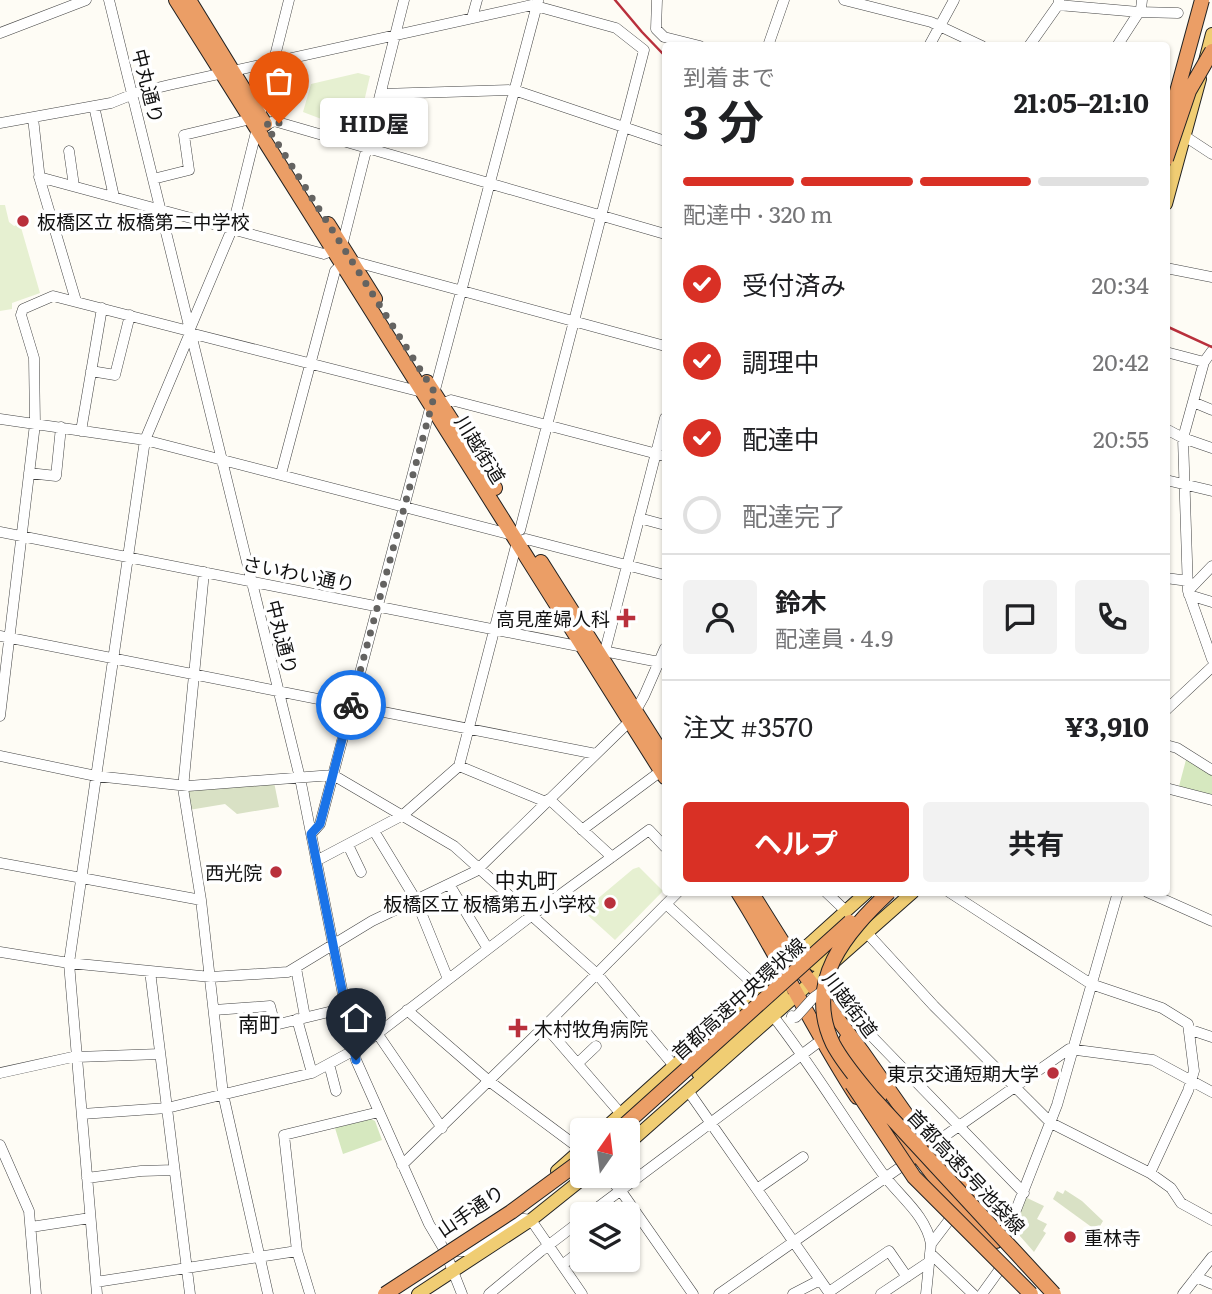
<!DOCTYPE html>
<html lang="ja">
<meta charset="utf-8">
<style>
body{margin:0;font-family:Literata,"Noto Sans JP",serif;background:#f2f2f2;color:#202124;height:100vh;display:flex;flex-direction:column;font-size:26px;white-space:nowrap}
*{box-sizing:border-box;margin:0}
p{font-size:23px;color:#757577}
.icon{flex:none;width:38px;height:38px;fill:none;stroke:currentColor;stroke-width:2;stroke-linecap:round;stroke-linejoin:round}
.map{position:relative;flex:1;overflow:hidden}
.side{position:absolute;left:662px;top:42px;width:508px;height:854px;display:flex;flex-direction:column;background:#fff;border-radius:7px;box-shadow:0 2px 5px #0004}
.side>*{flex:none}
.needle{width:46px;rotate:14deg}
.buttons{position:absolute;left:570px;top:1118px;display:grid;gap:14px}
.buttons a{display:grid;place-items:center;width:70px;height:70px;border-radius:7px;background:#fff;box-shadow:0 2px 5px #0004;font-size:35px}
.pin{position:absolute;display:grid;place-items:center;width:60px;height:60px;color:#fff;margin:-72px -30px;border-radius:50% 50% 50% 0;rotate:-45deg;box-shadow:0 0 7px #0007}
.pin .icon{rotate:45deg}
.courier{position:absolute;display:grid;place-items:center;width:70px;height:70px;margin:-35px;border:5px solid #1a73e8;border-radius:50%;background:#fff;color:#222;box-shadow:0 2px 9px #0007}
.bubble{position:absolute;height:49px;border-radius:7px;background:#fff;box-shadow:0 2px 5px #0004;font-size:23px;font-weight:700;line-height:49px;text-align:center}
.overview em{font-style:normal;font-weight:700}
.overview div{display:flex;flex-direction:column-reverse}
.overview{display:flex;align-items:center;justify-content:space-between;height:119px;padding:0 21px}
h1{font-size:46px;font-weight:700;line-height:52px}
.bar{display:grid;grid-template-columns:repeat(4,1fr);gap:10px 7px;align-content:center;height:84px;padding:0 21px}
.bar i{height:9px;border-radius:5px;background:#e0e0e0}
.bar .selected{background:#d93025}
.bar p{grid-column:span 4}
.line{display:flex;align-items:center;gap:18px;padding:0 21px;border-top:2px solid #e0e0e0}
.line div{flex:1}
.round{display:grid;place-items:center;flex:none;width:74px;height:74px;border-radius:7px;background:#f2f2f2}
ol{padding:0 21px;list-style:none}
li{display:flex;align-items:center;gap:21px;height:77px}
li p{margin-inline-start:auto}
li .icon{padding:7px;border-radius:50%;background:#d93025;color:#fff;stroke-width:4}
li:last-child{color:#757577}
li i{width:38px;height:38px;border:4px solid #e0e0e0;border-radius:50%}
.action{display:flex;gap:14px;margin-top:auto;padding:14px 21px}
.action a{flex:1;height:80px;border-radius:7px;background:#d93025;color:#fff;font-size:28px;font-weight:700;line-height:80px;text-align:center}
.action a+a{background:#f2f2f2;color:#202124}
.map>svg:first-child{display:block}
.green{fill:#d6e8bf}
.cemetery{fill:#d9e1c5}
.pitch{fill:#e6f0d1}
.lines{fill:none;stroke-linecap:round;stroke-linejoin:round}
.minor-casing{stroke:#444;stroke-width:11}
.major-casing{stroke:#222;stroke-width:14}
.highway-casing{stroke:#222;stroke-width:16}
.minor{stroke:#fff;stroke-width:10}
.major{stroke:#f0cd73;stroke-width:12}
.highway{stroke:#eb9e66;stroke-width:14}
.rail{stroke:#b9303c;stroke-width:2.5}
.minor-bridge-casing{stroke:#444;stroke-width:11;stroke-linecap:butt}
.highway-bridge-casing{stroke:#222;stroke-width:16;stroke-linecap:butt}
.minor-bridge{stroke:#fff;stroke-width:10}
.highway-bridge{stroke:#eb9e66;stroke-width:14}
.done{stroke:#646361;stroke-width:7;stroke-dasharray:0 12.6}
.route{stroke:#1a73e8;stroke-width:9}
.poi-dot{fill:#b9303c;stroke:#fff;stroke-width:2.5}
.labels{text-anchor:middle;dominant-baseline:central;stroke-width:7;stroke-linejoin:round;paint-order:stroke}
.street-label{font-size:19px;fill:#111;stroke:#fff}
.poi-label{font-size:19px;fill:#111;stroke:#fff;text-anchor:end}
.neighbourhood-label{font-size:21px;fill:#111;stroke:#fff}
</style>
<div class="map">
<svg width="1212" height="1294" viewBox="0 0 1212 1294">
<rect width="100%" height="100%" fill="#fefcf5"/>
<path class="green" d="M1187,756L1212,772V798L1178,790Z
M371,1119L375,1121L382,1140L343,1154L335,1128Z"/>
<path class="cemetery" d="M274,782L279,807L237,814L225,804L189,810L187,790Z
M1065,1190L1082,1201L1103,1221L1097,1231L1053,1199L1057,1191L1063,1194Z
M1025,1197L1044,1206L1037,1219L1047,1224L1043,1231L1046,1233L1034,1252L1012,1227Z"/>
<path class="pitch" d="M358,73L370,76L356,136L324,127V120L303,112L311,84Z
M0,205H5L9,222L14,226L20,224L40,293L12,303V309L0,311Z
M639,867L663,891L615,940L583,911L633,869Z"/>
<g class="lines">
<g class="minor-casing">
<path id="minor" d="M109,0L300,778L356,1060L429,1224L445,1251L462,1294
M657,0L656,29L664,37L700,46
M844,0L931,22L982,46
M1058,5L1139,12L1178,13
M472,18L477,0
M0,33L86,0
M768,46L784,0
M929,46L954,0
M1029,46L1058,5L1059,1
M1117,46L1141,9L1142,0
M381,94L514,90L665,141
M94,106L114,197
M260,116L289,0
M33,118L40,180L76,301
M0,123L111,103L136,93L169,85L532,5L616,28L644,50L520,530
M266,125L274,121L665,234
M1180,133L1212,154
M69,151L74,186
M39,177L324,254L342,246L404,0
M153,179L189,170L184,135L251,119
M1166,268L1212,277
M1212,351L1204,362L1183,438L1188,591L1212,659
M1166,352L1204,362
M91,371L115,375L130,315
M1193,402L1212,410
M0,419L145,440L513,535
M1166,429L1183,438L1212,448
M81,431L102,308
M29,473L56,476L61,427
M281,474L335,271L342,264L352,261L665,346
M1166,480L1212,491
M639,518L665,525
M0,532L664,663
M204,572L183,788L201,900L223,1094L268,1294
M1166,578L1188,581
M1188,591L1212,566
M1189,595L1212,602
M0,636L596,754
M605,651L665,418
M1166,710L1212,667
M0,716L35,424L34,358L21,315L23,309L53,296L189,331L232,229L257,128
M1166,745L1177,748L1212,770
M0,756L96,776L188,786L333,775L454,846L597,974L675,1067
M459,766L546,802
M1166,788L1212,800
M549,799L612,857
M582,830L661,771
M374,831L416,900L448,979
M311,834L320,824L538,1
M348,845L361,872
M316,861L403,815L459,766L517,542L526,539L665,575
M0,863L201,900
M449,884L488,949
M826,892L846,911
M949,892L1091,984L1162,1008L1188,1024L1194,1071L1188,1091L1150,1173
M1147,892L1212,921
M666,904L759,989
M868,934L934,1006L1051,1123L1150,1173L1171,1188L1181,1203L1212,1220
M0,952L69,963L211,977L288,972L372,921L476,871L630,721L644,696L665,648
M296,968L305,1017
M150,971L190,1294
M214,1010L270,1006L275,1025L345,1008
M407,1010L489,1081L583,1151
M773,1016C813,1067 846,1123 883,1174C900,1197 926,1215 931,1244
M297,1019L312,1073
M856,1020L1024,1193
M545,1026L621,1114
M1191,1030L1212,1037
M377,1033L442,1128
M77,1057L160,1054
M578,1063L596,1046
M329,1064L336,1091
M0,1073L77,1056
M689,1092L830,1294
M82,1114L167,1108L312,1073L360,1047L531,916L649,830L665,847
M0,1145L29,1211L36,1294
M929,1147L1069,1049L1153,1060L1212,1092
M402,1165L545,1026L678,892
M607,1176L621,1191L693,1294
M87,1178L141,1171L174,1170
M757,1189L803,1157
M589,1214L816,1044
M31,1227L90,1218
M1007,1233L1057,1105L1118,892
M453,1251H465L517,1218L531,1220L582,1294
M930,1253L973,1294
M562,1265L583,1249
M1196,1277L1212,1284
M96,1282L297,1251
M829,1292L889,1251L907,1277
M97,1294L69,963L145,440L190,333L422,392L442,404L451,400L665,456
M310,1294L297,1251L284,1135L379,1112
M489,1294L541,1251L583,1219
M719,1294L902,1166
M793,1294L820,1280
M881,1294L929,1262
M926,1294L931,1244L950,1219
M982,1294L1000,1269
M1183,1294L1212,1257"/>
</g>
<g class="major-casing">
<path id="major" d="M1205,61L1212,34
M1166,204L1200,79
M815,965L842,941
M698,1073L782,994
M603,1130L867,892
M628,1144L913,892
M557,1171L583,1148
M418,1294L531,1220L586,1176"/>
</g>
<g class="highway-casing">
<path id="highway" d="M176,0L665,777
M189,0L265,124
M328,224L375,299
M427,382L495,488
M541,562L665,758
M738,892C780,959 814,1031 857,1097
M751,892L793,959L863,1053L929,1147L970,1193
M846,1040L879,1098
M872,1114L889,1126L910,1159
M910,1144L940,1184L996,1241"/>
</g>
<use href="#minor" class="minor"/>
<use href="#major" class="major"/>
<use href="#highway" class="highway"/>
<path class="rail" d="M615,0L642,32L665,56
M1166,326L1212,347"/>
<g class="minor-bridge-casing">
<path id="minor-bridge" d="M791,1019L792,1016L796,1017L813,998L827,988"/>
</g>
<g class="highway-bridge-casing">
<path id="highway-bridge" d="M1166,132L1202,0
M1166,159L1189,91L1212,51
M889,892C846,933 803,981 833,1044C843,1063 858,1080 872,1097L1054,1294
M852,1084L914,1177L1031,1294
M619,1130L850,922
M385,1294L511,1212L583,1159"/>
</g>
<use href="#minor-bridge" class="minor-bridge"/>
<use href="#highway-bridge" class="highway-bridge"/>
</g>
<g class="lines">
<path class="done" d="M279,123L274,121L266,125L435,393L351,705"/>
<path class="route" d="M351,705L320,824L311,834L356,1060"/>
</g>
<g class="poi-dot">
<circle cx="23" cy="221" r="7"/>
<path d="M622.5 607.5h7v7h7v7h-7v7h-7v-7h-7v-7h7z"/>
<circle cx="276" cy="872" r="7"/>
<circle cx="610" cy="903" r="7"/>
<path d="M514.5 1017.5h7v7h7v7h-7v7h-7v-7h-7v-7h7z"/>
<circle cx="1053" cy="1073" r="7"/>
<circle cx="1070" cy="1237" r="7"/>
</g>
<g class="labels">
<g class="street-label">
<text transform="translate(149 86) rotate(76)">中丸通り</text>
<text transform="translate(481 449) rotate(58)">川越街道</text>
<text transform="translate(299 573) rotate(11)">さいわい通り</text>
<text transform="translate(283 637) rotate(76)">中丸通り</text>
<text transform="translate(738 998) rotate(-42)">首都高速中央環状線</text>
<text transform="translate(851 1004) rotate(53)">川越街道</text>
<text transform="translate(967 1171) rotate(47)">首都高速5号池袋線</text>
<text transform="translate(470 1210) rotate(-34)">山手通り</text>
</g>
<g class="poi-label">
<text x="37" y="221" text-anchor="start">板橋区立 板橋第二中学校</text>
<text x="610" y="618">高見産婦人科</text>
<text x="262" y="872">西光院</text>
<text x="596" y="903">板橋区立 板橋第五小学校</text>
<text x="534" y="1028" text-anchor="start">木村牧角病院</text>
<text x="1039" y="1073">東京交通短期大学</text>
<text x="1084" y="1237" text-anchor="start">重林寺</text>
</g>
<g class="neighbourhood-label">
<text x="526" y="878">中丸町</text>
<text x="259" y="1022">南町</text>
</g>
</g>
</svg>
<div class="buttons">
<a><svg class="needle" viewBox="-14 -14 28 28"><path d="M0-13l5 13h-10z" fill="#e53935"/><path d="M0 13l5-13h-10z" fill="#757577"/></svg></a>
<a><svg class="icon" aria-label="layers" viewBox="0 0 24 24"><path d="M12 4l9 5-9 5-9-5zM3 14l9 5 9-5"/></svg></a>
</div>
<div class="pin" style="left:279px;top:123px;background:#ea580c"><svg class="icon" aria-label="bag" viewBox="0 0 24 24"><path d="M5 8h14l-1 12H6zM9 8a3 3 0 0 1 6 0"/></svg></div>
<div class="pin" style="left:356px;top:1060px;background:#1f2937"><svg class="icon" aria-label="home" viewBox="0 0 24 24"><path d="M3 11l9-7 9 7M6 9v11h12V9"/></svg></div>
<div class="courier" style="left:351px;top:705px"><svg class="icon" aria-label="bike" viewBox="0 0 24 24"><circle cx="6" cy="16" r="4"/><circle cx="18" cy="16" r="4"/><path d="M6 16l4-8h5l3 8M10 8l3 8H6M13 5h3"/></svg></div>
<div class="bubble" style="left:320px;top:98px;width:108px">HID屋</div>
<section class="side">
<div class="overview"><div><h1>3 分</h1><p>到着まで</p></div><em>21:05–21:10</em></div>
<div class="bar"><i class="selected"></i><i class="selected"></i><i class="selected"></i><i></i><p>配達中 · 320 m</p></div>
<ol>
<li><svg class="icon" aria-label="check" viewBox="0 0 24 24"><path d="M5 12l5 5 9-10"/></svg>受付済み<p>20:34</p></li>
<li><svg class="icon" aria-label="check" viewBox="0 0 24 24"><path d="M5 12l5 5 9-10"/></svg>調理中<p>20:42</p></li>
<li><svg class="icon" aria-label="check" viewBox="0 0 24 24"><path d="M5 12l5 5 9-10"/></svg>配達中<p>20:55</p></li>
<li><i></i>配達完了</li>
</ol>
<div class="line" style="height:126px"><a class="round"><svg class="icon" aria-label="person" viewBox="0 0 24 24"><circle cx="12" cy="8" r="4"/><path d="M4 21q1-7 8-7t8 7"/></svg></a><div><b>鈴木</b><p>配達員 · 4.9</p></div><a class="round"><svg class="icon" aria-label="chat" viewBox="0 0 24 24"><path d="M4 5h16v11H9l-5 4z"/></svg></a><a class="round"><svg class="icon" aria-label="phone" viewBox="0 0 24 24"><path d="M5 4h4l2 5-3 2q2 4 5 5l2-3 5 2v4C11 20 4 13 5 4z"/></svg></a></div>
<div class="line" style="height:91px"><div>注文 #3570</div><b>¥3,910</b></div>
<div class="action"><a>ヘルプ</a><a>共有</a></div>
</section>
</div>
